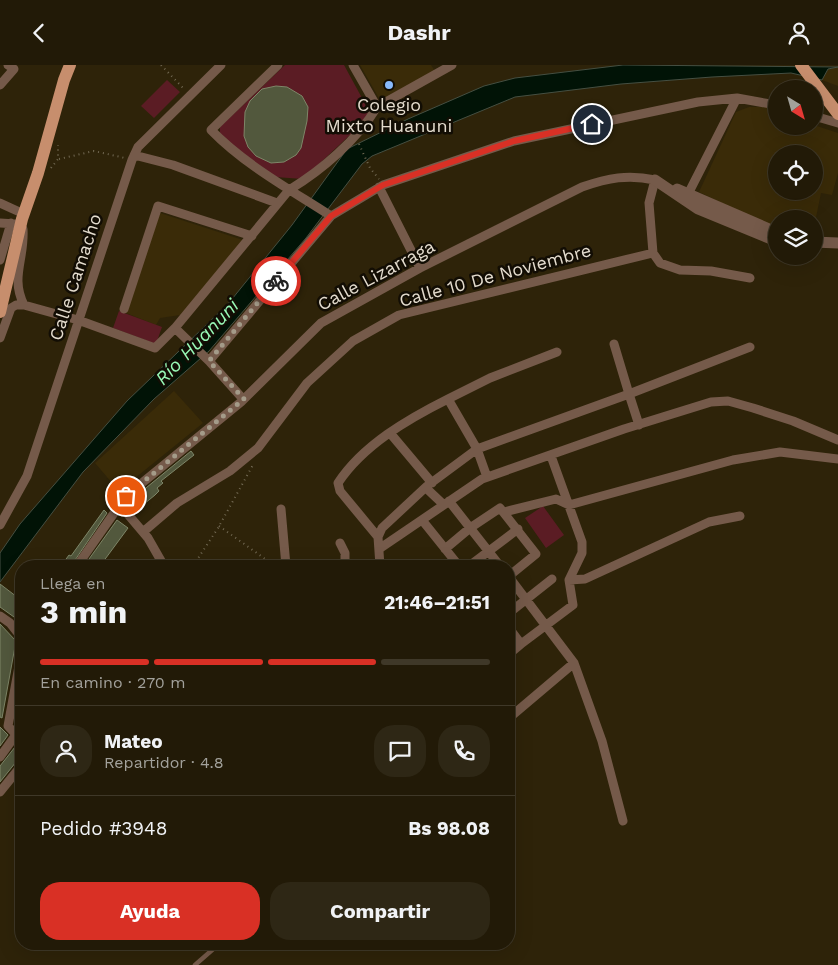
<!DOCTYPE html>
<html lang="es">
<meta charset="utf-8">
<style>
body{margin:0;font-family:"Work Sans",sans-serif;background:#2e2715;color:#f1f3f6;height:100vh;display:flex;flex-direction:column;font-size:19px;white-space:nowrap}
*{box-sizing:border-box;margin:0}
p{font-size:16px;color:#a2a19b}
.icon{flex:none;width:28px;height:28px;fill:none;stroke:currentColor;stroke-width:2;stroke-linecap:round;stroke-linejoin:round}
.map{position:relative;flex:1;overflow:hidden}
.details{position:absolute;left:15px;top:495px;width:500px;height:390px;display:flex;flex-direction:column;background:#221a07;border-radius:20px;box-shadow:0 5px 20px #0002,0 0 0 1px #3f3828}
.details>*{flex:none}
.needle{width:32px;rotate:143deg}
.tools{position:absolute;left:768px;top:15px;display:grid;gap:10px}
.tools a{display:grid;place-items:center;width:55px;height:55px;border-radius:50%;background:#221a07;box-shadow:0 5px 20px #0002,0 0 0 1px #3f3828;font-size:25px}
.pin{position:absolute;display:grid;place-items:center;width:42px;height:42px;color:#fff;margin:-21px;border:2px solid #fff;border-radius:50%;box-shadow:0 1px 5px #0007}
.courier{position:absolute;display:grid;place-items:center;width:50px;height:50px;margin:-25px;border:4px solid #d93025;border-radius:50%;background:#fff;color:#222;box-shadow:0 1px 6px #0007}
.overview em{font-style:normal;font-weight:700}
.overview div{display:flex;flex-direction:column-reverse}
.overview{display:flex;align-items:center;justify-content:space-between;height:85px;padding:0 25px}
h1{font-size:32px;font-weight:700;line-height:38px}
.bar{display:grid;grid-template-columns:repeat(4,1fr);gap:8px 5px;align-content:center;height:60px;padding:0 25px}
.bar i{height:6px;border-radius:4px;background:#3f3828}
.bar .active{background:#d93025}
.bar p{grid-column:span 4}
.line{display:flex;align-items:center;gap:12px;padding:0 25px;border-top:1px solid #3f3828}
.line div{flex:1}
.round{display:grid;place-items:center;flex:none;width:52px;height:52px;border-radius:20px;background:#2e2715}
.cta{display:flex;gap:10px;margin-top:auto;padding:10px 25px}
.cta a{flex:1;height:58px;border-radius:20px;background:#d93025;color:#fff;font-size:20px;font-weight:700;line-height:58px;text-align:center}
.cta a+a{background:#2e2715;color:#f1f3f6}
header{display:flex;justify-content:space-between;align-items:center;height:65px;padding:0 25px;background:#221a07;font-size:22px;font-weight:700}
.map>svg:first-child{display:block}
.built{fill:#3a2b08;fill-rule:evenodd}
.green{fill:#5b1c24}
.water{fill:#011306;stroke:#454f42}
.building{fill:#52583d;stroke:#7e8668}
.lines{fill:none;stroke-linecap:round;stroke-linejoin:round}
.path{stroke:#736a54;stroke-width:2;stroke-dasharray:1 4;stroke-linecap:butt}
.service{stroke:#755a4a;stroke-width:4.5}
.minor{stroke:#755a4a;stroke-width:9}
.tertiary{stroke:#755a4a;stroke-width:11}
.primary{stroke:#c78e6d;stroke-width:12}
.done{stroke:#a49b89;stroke-width:5;stroke-dasharray:0 9}
.route{stroke:#d93025;stroke-width:6}
.poi-dot{fill:#88bafc;stroke:#120d04;stroke-width:2}
.labels{text-anchor:middle;dominant-baseline:central;stroke-width:5;stroke-linejoin:round;paint-order:stroke}
.poi-label{font-size:18px;fill:#e4dcce;stroke:#120d04}
.street-label{font-size:18px;fill:#e4dcce;stroke:#120d04}
.water-label{font-size:19px;font-style:italic;fill:#98f8b6;stroke:#120d04}
</style>
<header><svg class="icon" aria-label="back" viewBox="0 0 24 24"><path d="M15 5l-7 7 7 7"/></svg>Dashr<svg class="icon" aria-label="person" viewBox="0 0 24 24"><circle cx="12" cy="8" r="4"/><path d="M4 21q1-7 8-7t8 7"/></svg></header>
<div class="map">
<svg width="838" height="900" viewBox="0 0 838 900">
<rect width="100%" height="100%" fill="#2e2309"/>
<path class="built" d="M360,0H431L435,6L380,35Z
M838,2V21L822,15L828,4Z
M749,42H765L776,46V61L814,60L838,68V108L832,130L821,128L814,162V154H776V164L699,127L736,47ZM776,89H814V126H776Z
M160,148L246,176L180,250L160,253L156,260L126,248Z
M174,326L203,358L119,426L95,398Z"/>
<path class="green" d="M285,0H344L368,44L367,54L303,114L275,112L220,72V62Z
M167,15L180,27L154,53L141,41Z
M119,246L162,262L156,279L113,263Z
M543,441L564,470L546,483L525,453Z
M21,632V669L16,662Z"/>
<path class="water" d="M623,0L838,2L828,4L822,15L791,8L712,12L621,19L515,32L372,91L362,99L306,173L209,286L154,334L83,407L0,517V488L20,459L127,336L228,239L292,160L347,84L408,54L484,21L515,13Z"/>
<path class="building" d="M276,21L287,22L302,31L308,42L307,56L301,83L296,90L284,97L271,98L256,91L248,82L244,71L245,47L250,36L262,24Z
M191,386L194,390L161,416L163,418L157,423L159,426L155,430L138,444L130,436Z
M104,445L107,448L71,501H61L69,490L71,491Z
M117,455L128,463L100,501H84Z
M0,519L21,535V557L0,542Z
M0,559L16,576L2,653L0,652Z
M0,662L8,670L0,681Z
M15,682L21,685V695L16,697L0,717V701Z"/>
<g class="lines">
<path class="path" d="M161,0L184,24
M359,79L370,103L379,114
M59,94L94,86L125,93
M51,103L58,94V80
M219,461L275,501
M193,501L218,463L254,398"/>
<path class="service" d="M195,900L219,879"/>
<path class="minor" d="M278,0L211,65C245,100 291,125 331,151
M353,0L377,42L452,0
M0,20L14,4L8,0
M814,51L838,58
M134,90L173,100L277,138
M379,122L420,203
M686,133L737,33
M0,138L24,149
M0,158L16,159
M23,164C25,194 10,212 24,240L78,255L155,283L175,263L289,125C322,105 357,75 377,42
M0,195L11,158
M124,244L158,141L252,171
M175,263L209,296L331,151L383,120L514,76L698,37L737,33L776,40
M0,273L11,243L16,240H24
M209,296L243,334
M639,360L629,329L750,282
M390,368L432,418
M487,412L477,384L448,334L490,313L557,287
M426,423L444,440
M449,436L500,501
M120,440L148,473L164,501
M281,444L286,501
M504,447L556,434L569,440L733,395L780,387L838,394
M422,455L459,501
M0,460L27,411L132,95L138,82L221,0
M143,467L177,438L230,406L258,383L307,318L353,276L399,250L653,188L660,198L680,205L711,206L750,213
M378,472L340,426L338,418C363,380 408,354 448,334
M340,478L345,488V501
M379,484L482,414L624,364L711,337L728,336L753,343L793,356L838,375
M445,484L470,463L500,443L536,489L509,511
M77,501L126,431L241,337L321,258L420,203L582,122C608,113 628,109 655,115L649,138L653,188
M380,501L378,472L382,463L427,421L477,384L629,329L614,279
M469,501L518,464
M509,512L574,598L602,676L623,756
M569,515L585,514L709,457L740,451
M509,548L552,514
M0,551L10,558L21,572
M509,563L521,579L573,540L569,515L582,488V477L551,391
M509,589L521,579
M21,590L8,661L21,675
M509,653L574,598
M0,692L15,671
M0,727L21,701"/>
<path class="tertiary" d="M655,115L698,144L776,176
M677,124L776,167
M814,177L838,178"/>
<path class="primary" d="M801,0L838,49
M0,247L22,154L38,108L64,15L70,0"/>
</g>
<g class="lines">
<path class="done" d="M126,431L244,334L209,296L276,216"/>
<path class="route" d="M276,216L331,151L383,120L514,76L592,59"/>
</g>
<circle class="poi-dot" cx="389" cy="20" r="5"/>
<g class="labels">
<g class="poi-label">
<text x="389" y="39">Colegio<tspan x="389" dy="21">Mixto Huanuni</tspan></text>
</g>
<g class="street-label">
<text transform="translate(376 210) rotate(-28)">Calle Lizarraga</text>
<text transform="translate(495 210) rotate(-15)">Calle 10 De Noviembre</text>
<text transform="translate(75 212) rotate(-72)">Calle Camacho</text>
</g>
<g class="water-label">
<text transform="translate(197 277) rotate(-46)">Río Huanuni</text>
</g>
</g>
</svg>
<div class="tools">
<a><svg class="needle" viewBox="-14 -14 28 28"><path d="M0-13l5 13h-10z" fill="#e53935"/><path d="M0 13l5-13h-10z" fill="#a2a19b"/></svg></a>
<a><svg class="icon" aria-label="locate" viewBox="0 0 24 24"><circle cx="12" cy="12" r="6"/><path d="M12 2v4M12 18v4M2 12h4M18 12h4"/></svg></a>
<a><svg class="icon" aria-label="layers" viewBox="0 0 24 24"><path d="M12 4l9 5-9 5-9-5zM3 14l9 5 9-5"/></svg></a>
</div>
<div class="pin" style="left:126px;top:431px;background:#ea580c"><svg class="icon" aria-label="bag" viewBox="0 0 24 24"><path d="M5 8h14l-1 12H6zM9 8a3 3 0 0 1 6 0"/></svg></div>
<div class="pin" style="left:592px;top:59px;background:#1f2937"><svg class="icon" aria-label="home" viewBox="0 0 24 24"><path d="M3 11l9-7 9 7M6 9v11h12V9"/></svg></div>
<div class="courier" style="left:276px;top:216px"><svg class="icon" aria-label="bike" viewBox="0 0 24 24"><circle cx="6" cy="16" r="4"/><circle cx="18" cy="16" r="4"/><path d="M6 16l4-8h5l3 8M10 8l3 8H6M13 5h3"/></svg></div>
<section class="details">
<div class="overview"><div><h1>3 min</h1><p>Llega en</p></div><em>21:46–21:51</em></div>
<div class="bar"><i class="active"></i><i class="active"></i><i class="active"></i><i></i><p>En camino · 270 m</p></div>
<div class="line" style="height:90px"><a class="round"><svg class="icon" aria-label="person" viewBox="0 0 24 24"><circle cx="12" cy="8" r="4"/><path d="M4 21q1-7 8-7t8 7"/></svg></a><div><b>Mateo</b><p>Repartidor · 4.8</p></div><a class="round"><svg class="icon" aria-label="chat" viewBox="0 0 24 24"><path d="M4 5h16v11H9l-5 4z"/></svg></a><a class="round"><svg class="icon" aria-label="phone" viewBox="0 0 24 24"><path d="M5 4h4l2 5-3 2q2 4 5 5l2-3 5 2v4C11 20 4 13 5 4z"/></svg></a></div>
<div class="line" style="height:65px"><div>Pedido #3948</div><b>Bs 98.08</b></div>
<div class="cta"><a>Ayuda</a><a>Compartir</a></div>
</section>
</div>
